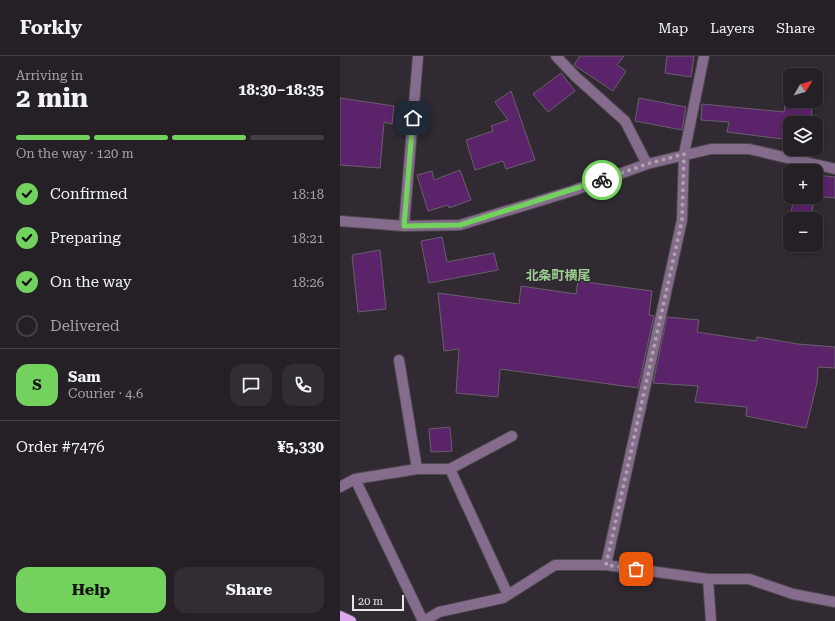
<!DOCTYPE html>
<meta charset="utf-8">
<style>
body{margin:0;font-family:"Roboto Serif","Noto Sans JP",serif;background:#312d32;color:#f1f3f6;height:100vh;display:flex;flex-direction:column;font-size:15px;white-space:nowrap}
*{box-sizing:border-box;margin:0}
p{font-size:13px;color:#a3a3a7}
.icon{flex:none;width:22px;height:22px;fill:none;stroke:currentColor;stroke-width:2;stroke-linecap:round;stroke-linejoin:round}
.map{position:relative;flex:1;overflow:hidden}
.details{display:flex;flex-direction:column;background:#252026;width:340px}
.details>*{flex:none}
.needle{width:26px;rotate:52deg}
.tools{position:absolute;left:443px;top:12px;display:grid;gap:8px}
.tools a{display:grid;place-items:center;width:40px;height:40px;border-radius:8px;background:#252026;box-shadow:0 2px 6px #0003,0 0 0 1px #423e43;font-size:20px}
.scale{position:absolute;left:12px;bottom:10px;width:52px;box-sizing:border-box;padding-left:4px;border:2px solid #e9e4ea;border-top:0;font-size:11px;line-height:14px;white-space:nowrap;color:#e9e4ea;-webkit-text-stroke:3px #312a33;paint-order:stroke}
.pin{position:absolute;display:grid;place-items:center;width:34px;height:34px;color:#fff;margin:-17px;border-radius:8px;box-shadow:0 2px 6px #0006}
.courier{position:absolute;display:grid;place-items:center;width:40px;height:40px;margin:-20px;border:3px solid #73d25d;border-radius:50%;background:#fff;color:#222;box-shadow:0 1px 5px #0007}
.headline em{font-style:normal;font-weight:700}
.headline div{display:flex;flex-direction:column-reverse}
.headline{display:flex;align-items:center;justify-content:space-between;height:68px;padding:0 16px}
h1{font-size:26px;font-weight:700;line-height:30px}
.bar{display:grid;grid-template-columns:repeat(4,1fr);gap:6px 4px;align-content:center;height:48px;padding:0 16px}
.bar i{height:5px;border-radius:3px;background:#423e43}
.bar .selected{background:#73d25d}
.bar p{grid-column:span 4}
.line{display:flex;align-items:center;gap:10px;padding:0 16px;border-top:1px solid #423e43}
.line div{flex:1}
.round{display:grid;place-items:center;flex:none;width:42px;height:42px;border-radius:12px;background:#312d32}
ol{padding:0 16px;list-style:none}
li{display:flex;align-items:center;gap:12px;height:44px}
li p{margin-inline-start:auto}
li .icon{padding:4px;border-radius:50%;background:#73d25d;color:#111;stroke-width:4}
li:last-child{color:#a3a3a7}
li i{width:22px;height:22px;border:2px solid #423e43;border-radius:50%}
.action{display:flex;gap:8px;margin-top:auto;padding:8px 16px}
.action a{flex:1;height:46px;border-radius:12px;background:#73d25d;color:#111;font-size:16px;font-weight:700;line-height:46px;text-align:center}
.action a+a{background:#312d32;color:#f1f3f6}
header{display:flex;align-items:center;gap:24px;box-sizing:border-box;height:56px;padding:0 20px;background:#252026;border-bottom:1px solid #423e43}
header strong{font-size:19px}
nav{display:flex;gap:22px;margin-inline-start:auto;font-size:14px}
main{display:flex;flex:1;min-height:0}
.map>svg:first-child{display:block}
.building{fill:#5b2369;stroke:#68606a}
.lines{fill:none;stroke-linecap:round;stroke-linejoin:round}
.minor-casing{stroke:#4e4850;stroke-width:12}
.major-casing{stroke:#4e4850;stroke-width:12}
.minor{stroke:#856c8c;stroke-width:10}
.major{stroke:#dea9ec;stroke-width:10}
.done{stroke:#a9a3aa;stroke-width:4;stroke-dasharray:0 7.2}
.route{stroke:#73d25d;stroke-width:5}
.labels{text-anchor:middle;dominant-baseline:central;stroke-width:3.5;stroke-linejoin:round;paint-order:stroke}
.quarter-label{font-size:13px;font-weight:bold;fill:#9ccf91;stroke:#312a33}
</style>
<header>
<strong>Forkly</strong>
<nav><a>Map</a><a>Layers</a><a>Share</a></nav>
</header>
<main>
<section class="details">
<div class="headline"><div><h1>2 min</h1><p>Arriving in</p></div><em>18:30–18:35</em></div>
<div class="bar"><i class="selected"></i><i class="selected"></i><i class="selected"></i><i></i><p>On the way · 120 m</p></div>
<ol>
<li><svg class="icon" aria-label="check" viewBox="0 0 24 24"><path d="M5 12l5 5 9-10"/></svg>Confirmed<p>18:18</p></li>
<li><svg class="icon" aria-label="check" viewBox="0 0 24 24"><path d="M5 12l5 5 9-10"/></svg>Preparing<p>18:21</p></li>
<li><svg class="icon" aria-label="check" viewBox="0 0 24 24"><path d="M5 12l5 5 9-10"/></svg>On the way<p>18:26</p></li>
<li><i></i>Delivered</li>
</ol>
<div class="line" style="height:72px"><b class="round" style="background:#73d25d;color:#111">S</b><div><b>Sam</b><p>Courier · 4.6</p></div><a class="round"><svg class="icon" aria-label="chat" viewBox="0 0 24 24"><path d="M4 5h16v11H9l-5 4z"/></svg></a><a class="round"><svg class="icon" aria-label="phone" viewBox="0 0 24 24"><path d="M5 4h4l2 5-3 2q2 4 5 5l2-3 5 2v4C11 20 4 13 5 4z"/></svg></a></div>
<div class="line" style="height:52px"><div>Order #7476</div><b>¥5,330</b></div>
<div class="action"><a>Help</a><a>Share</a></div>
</section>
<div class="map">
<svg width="495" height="565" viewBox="0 0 495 565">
<rect width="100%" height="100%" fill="#312a33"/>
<path class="building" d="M240,0H284L277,9L286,15L273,35L234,9Z
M327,0H354L351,21L325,17Z
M221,17L235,35L208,56L193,38Z
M171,35L195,104L166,113L163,105L135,114L126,84L153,75L151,70L168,64L155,46Z
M0,42L54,50L52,68L44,66L40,112L0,109Z
M299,42L346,51L342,74L295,65Z
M362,48L444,56L445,48L472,51L471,67H450V84L387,76L389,66L361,64Z
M120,114L131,144L109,152L108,149L88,155L77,119L92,115L94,124Z
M476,119L495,121V142L476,140Z
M454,141H474L471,163H450Z
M102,181L107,206L154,197L158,214L89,227L81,185Z
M40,194L46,253L18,256L12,199Z
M238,225L312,235L309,259L314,260L298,332L160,313L158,341L116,337L119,293L104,295L98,237L179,248L181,230L236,238Z
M327,261L359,264L357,276L416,285L417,281L458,288L495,291V312L478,311L477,327L466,372L406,360L407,351L355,346L358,330L313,327Z
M110,371L112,395L91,396L89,373Z"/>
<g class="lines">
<g class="minor-casing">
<path id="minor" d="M216,0L236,21L285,65L307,108
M0,165L64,170L120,169L232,135L307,108L371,93H409L495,113
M64,170L78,0
M59,304L77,413
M110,413L172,380
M0,431L15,423
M266,509L342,164L344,98L364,0
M368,523L371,565
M83,565L15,423L77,413H110L168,539
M84,565L99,556L163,542L215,509H266L368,523H409L453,538L495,546"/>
</g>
<g class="major-casing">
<path id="major" d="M0,560L11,565"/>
</g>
<use href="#minor" class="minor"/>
<use href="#major" class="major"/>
</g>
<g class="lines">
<path class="done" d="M262,124L307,108L344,98L342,164L266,509L296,513"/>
<path class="route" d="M73,62L64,170L120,169L262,124"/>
</g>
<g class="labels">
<g class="quarter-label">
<text x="218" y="219">北条町横尾</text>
</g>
</g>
</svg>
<div class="tools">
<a><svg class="needle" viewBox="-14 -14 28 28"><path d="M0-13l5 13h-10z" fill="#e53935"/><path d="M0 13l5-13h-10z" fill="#a3a3a7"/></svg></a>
<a><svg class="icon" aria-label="layers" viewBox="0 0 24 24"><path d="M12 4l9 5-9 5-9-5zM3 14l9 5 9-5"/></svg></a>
<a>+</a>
<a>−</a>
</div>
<div class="scale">20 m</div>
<div class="pin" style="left:296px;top:513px;background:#ea580c"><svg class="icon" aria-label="bag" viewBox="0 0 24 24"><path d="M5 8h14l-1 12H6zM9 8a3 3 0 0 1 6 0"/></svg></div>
<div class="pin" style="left:73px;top:62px;background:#1f2937"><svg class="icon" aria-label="home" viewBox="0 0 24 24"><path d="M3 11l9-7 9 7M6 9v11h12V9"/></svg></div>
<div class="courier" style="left:262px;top:124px"><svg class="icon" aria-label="bike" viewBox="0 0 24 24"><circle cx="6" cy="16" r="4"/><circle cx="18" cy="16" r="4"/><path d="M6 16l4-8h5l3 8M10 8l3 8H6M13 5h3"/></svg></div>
</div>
</main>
